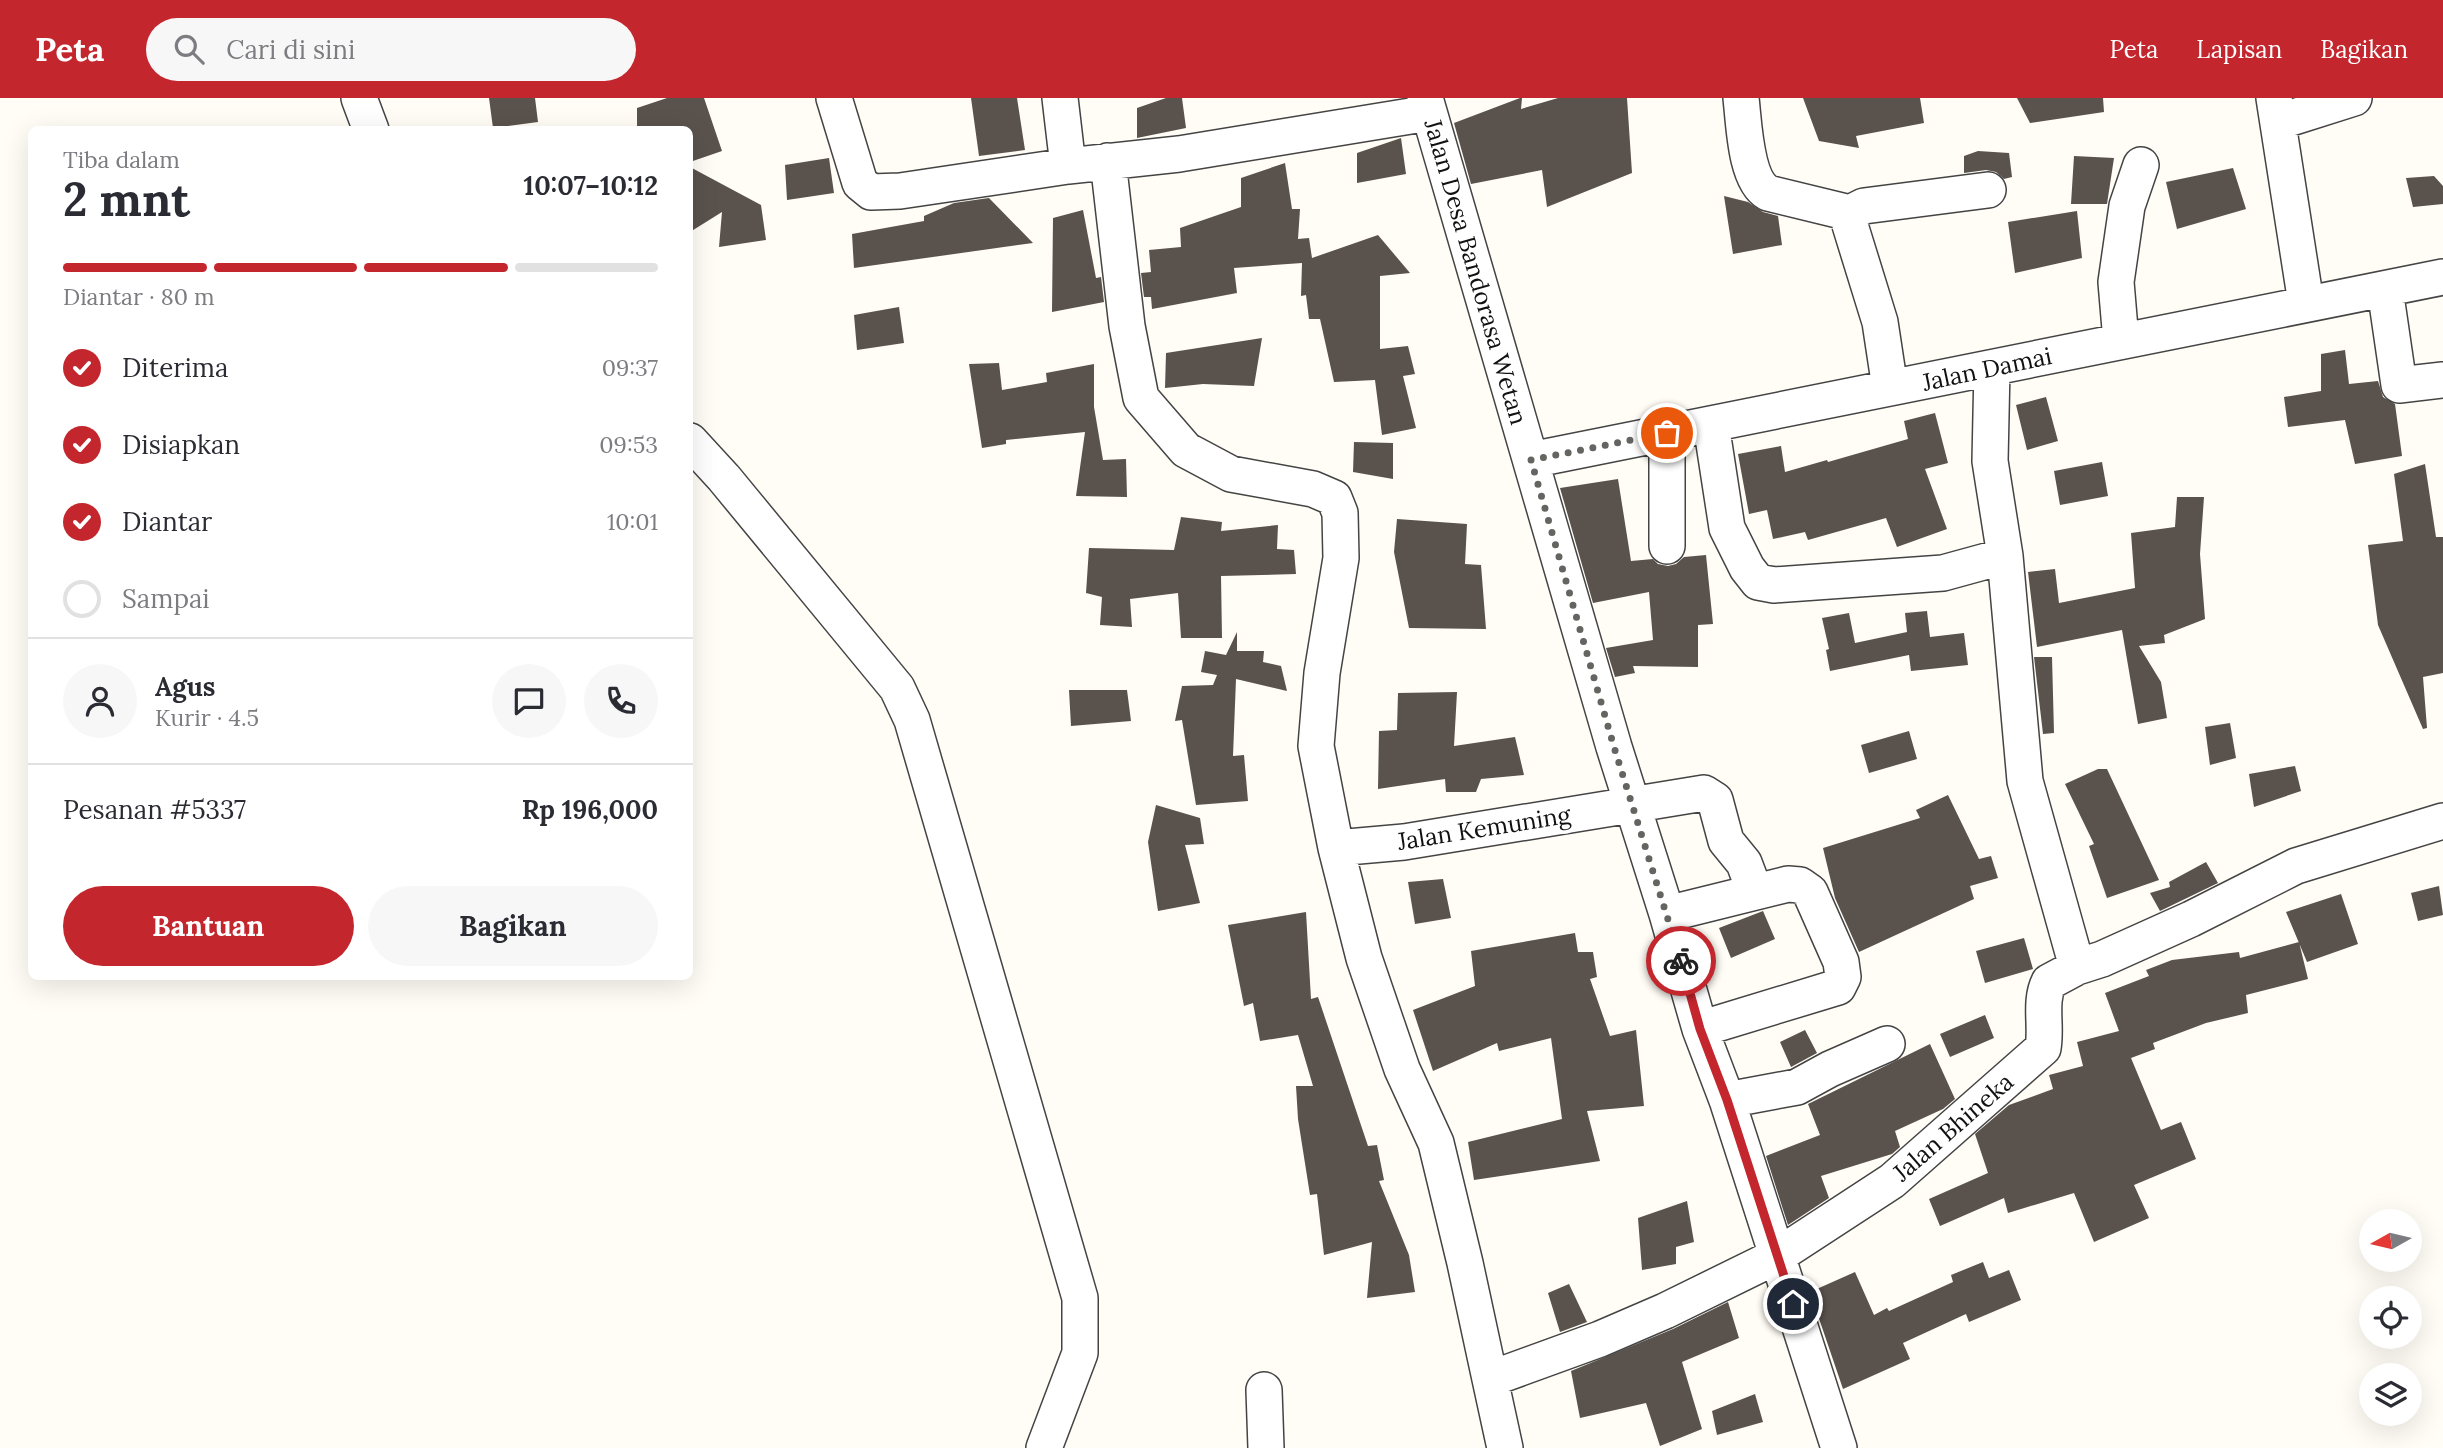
<!DOCTYPE html>
<html lang="id">
<meta charset="utf-8">
<style>
body{margin:0;font-family:Lora,serif;background:#f7f7f7;color:#2b2b33;height:100vh;display:flex;flex-direction:column;font-size:26px;white-space:nowrap}
*{box-sizing:border-box;margin:0}
p{font-size:23px;color:#7c7c81}
.icon{flex:none;width:38px;height:38px;fill:none;stroke:currentColor;stroke-width:2;stroke-linecap:round;stroke-linejoin:round}
.map{position:relative;flex:1;overflow:hidden}
.side{position:absolute;left:28px;top:28px;width:665px;height:854px;display:flex;flex-direction:column;background:#fff;border-radius:10px;box-shadow:0 7px 28px #0002}
.side>*{flex:none}
.needle{width:46px;rotate:262deg}
.tools{position:absolute;left:2359px;top:1111px;display:grid;gap:14px}
.tools a{display:grid;place-items:center;width:63px;height:63px;border-radius:50%;background:#fff;box-shadow:0 7px 28px #0002;font-size:35px}
.pin{position:absolute;display:grid;place-items:center;width:60px;height:60px;color:#fff;margin:-30px;border:4px solid #fff;border-radius:50%;box-shadow:0 2px 7px #0007}
.courier{position:absolute;display:grid;place-items:center;width:70px;height:70px;margin:-35px;border:5px solid #c4262e;border-radius:50%;background:#fff;color:#222;box-shadow:0 2px 9px #0007}
.overview em{font-style:normal;font-weight:700}
.overview div{display:flex;flex-direction:column-reverse}
.overview{display:flex;align-items:center;justify-content:space-between;height:119px;padding:0 35px}
h1{font-size:46px;font-weight:700;line-height:52px}
.bar{display:grid;grid-template-columns:repeat(4,1fr);gap:10px 7px;align-content:center;height:84px;padding:0 35px}
.bar i{height:9px;border-radius:5px;background:#e1e1e2}
.bar .selected{background:#c4262e}
.bar p{grid-column:span 4}
.line{display:flex;align-items:center;gap:18px;padding:0 35px;border-top:2px solid #e1e1e2}
.line div{flex:1}
.round{display:grid;place-items:center;flex:none;width:74px;height:74px;border-radius:37px;background:#f7f7f7}
ol{padding:0 35px;list-style:none}
li{display:flex;align-items:center;gap:21px;height:77px}
li p{margin-inline-start:auto}
li .icon{padding:7px;border-radius:50%;background:#c4262e;color:#fff;stroke-width:4}
li:last-child{color:#7c7c81}
li i{width:38px;height:38px;border:4px solid #e1e1e2;border-radius:50%}
.action{display:flex;gap:14px;margin-top:auto;padding:14px 35px}
.action a{flex:1;height:80px;border-radius:42px;background:#c4262e;color:#fff;font-size:28px;font-weight:700;line-height:80px;text-align:center}
.action a+a{background:#f7f7f7;color:#2b2b33}
header{display:flex;align-items:center;gap:42px;box-sizing:border-box;height:98px;padding:0 35px;background:#c4262e;color:#fff}
header strong{font-size:33px}
nav{display:flex;gap:38px;margin-inline-start:auto;font-size:24px}
.search{width:490px;height:63px;background:#f7f7f7;display:flex;align-items:center;gap:18px;box-sizing:border-box;padding:0 24px;border-radius:38px;color:#7c7c81;font-size:26px}
.map>svg:first-child{display:block}
.building{fill:#5a524d}
.lines{fill:none;stroke-linecap:round;stroke-linejoin:round}
.minor-casing{stroke:#444;stroke-width:38}
.minor{stroke:#fff;stroke-width:35}
.done{stroke:#646461;stroke-width:7;stroke-dasharray:0 12.6}
.route{stroke:#c4262e;stroke-width:9}
.labels{text-anchor:middle;dominant-baseline:central;stroke-width:7;stroke-linejoin:round;paint-order:stroke}
.street-label{font-size:24px;fill:#111;stroke:#fff}
</style>
<header>
<strong>Peta</strong>
<div class="search"><svg class="icon" aria-label="search" viewBox="0 0 24 24"><circle cx="10" cy="10" r="6"/><path d="M15 15l6 6"/></svg>Cari di sini</div>
<nav><a>Peta</a><a>Lapisan</a><a>Bagikan</a></nav>
</header>
<div class="map">
<svg width="2443" height="1350" viewBox="0 0 2443 1350">
<rect width="100%" height="100%" fill="#fffdf5"/>
<path class="building" d="M489,0H535L538,24L493,30Z
M667,0H704L722,53L690,64V32H637V10Z
M971,0H1017L1025,52L979,58Z
M1166,0H1182L1186,30L1137,40V10Z
M1520,0H1522L1521,11L1558,0H1627L1632,75L1547,109L1542,72L1471,86L1454,25Z
M1803,0H1920L1924,25L1856,38L1859,50L1819,43Z
M2017,0H2103L2104,14L2030,25Z
M1401,40L1406,76L1357,85V55Z
M1978,53L2009,55L2012,79L2004,81L1996,74L1986,72L1964,75V58Z
M2074,58L2114,60L2107,106H2071Z
M829,60L834,95L787,102L785,67Z
M1285,65L1292,111H1300L1298,141L1309,140L1312,160L1378,137L1410,175L1380,178V251L1408,248L1415,276L1403,278L1416,330L1382,337L1375,282L1334,284L1320,221H1309L1306,197L1301,198L1302,165L1234,170L1237,195L1152,211L1151,199H1144L1141,175L1151,174L1149,152L1181,149L1180,130L1241,109V80Z
M690,69L761,107L766,142L719,149L722,114L690,134Z
M2233,70L2246,111L2177,131L2166,84Z
M2434,78L2443,88V106L2413,109L2406,80Z
M1724,98L1748,104L1763,114L1778,118L1782,147L1733,156Z
M989,100L1033,145L854,170L852,136L924,123V118L954,105Z
M1083,112L1096,180L1101,179L1104,204L1052,214L1053,120Z
M2077,113L2082,160L2015,175L2008,124Z
M899,209L904,245L857,252L854,217Z
M1262,240L1254,288L1203,286L1165,290L1166,255Z
M2345,252L2349,286L2378,283L2383,299L2395,306L2402,358L2355,366L2345,322L2288,329L2284,299L2321,293V256Z
M999,265L1002,292L1047,284L1046,275L1094,266V309L1103,362L1126,361L1127,399L1076,398L1085,334L1006,342V346L982,350L969,266Z
M2046,299L2058,343L2027,352L2016,307Z
M1935,315L1948,365L1925,371L1947,431L1897,449L1886,420L1808,442L1805,434L1773,441L1767,412L1749,416L1738,356L1781,348L1785,374L1827,362L1828,364L1908,341L1904,323Z
M1354,344L1393,345V381L1353,374Z
M2102,364L2108,398L2060,407L2054,373Z
M2425,366L2436,439H2443V575L2423,579L2427,630L2423,631L2378,527L2368,447L2403,443L2394,376Z
M1618,381L1631,463L1653,461L1658,466L1668,468L1676,466L1684,459L1706,457L1713,526L1698,527V569L1633,568L1635,575L1615,579L1606,550L1653,542L1649,494L1593,505L1560,390Z
M2177,399H2204L2200,456L2205,521L2164,537L2165,545L2139,548L2161,584L2167,620L2138,626L2122,532L2037,549L2028,474L2055,471L2059,505L2135,490L2131,435L2175,429Z
M1181,419L1222,424L1221,433L1278,427L1277,451L1294,452L1296,476L1221,478L1222,540H1181L1178,495L1130,501L1132,529L1100,527L1102,499L1086,495L1089,450L1174,452Z
M1397,421L1467,426L1465,466L1481,467L1486,531L1409,530L1394,454Z
M1927,513L1930,539L1964,535L1968,567L1911,573L1909,557L1830,573L1826,552L1829,551L1822,520L1849,515L1855,545L1907,534L1905,515Z
M1237,534V553H1264L1263,564L1281,568L1287,593L1236,581L1233,658L1244,657L1248,703L1196,707L1182,622L1175,623L1182,588L1213,587L1217,577L1201,574L1205,553L1226,557Z
M2034,559H2052L2054,635L2043,636Z
M1069,592H1127L1131,623L1071,628Z
M1457,594L1454,648L1515,639L1524,677L1481,681L1476,694H1446L1445,681L1378,691L1379,633L1397,632L1398,595Z
M2230,625L2236,660L2210,667L2205,629Z
M1909,633L1917,661L1869,675L1861,647Z
M2295,668L2301,693L2254,709L2249,676Z
M2098,671H2107L2159,782L2107,800L2089,748L2094,746L2065,686Z
M1948,697L1979,761L1991,758L1998,780L1970,788L1974,801L1859,854L1835,800L1823,750L1920,720L1916,712Z
M1156,707L1200,720L1204,746L1185,747L1200,805L1158,813L1148,744Z
M2206,764L2218,785L2160,813L2150,795L2170,789L2169,784Z
M1443,781L1451,820L1415,826L1408,784Z
M2439,788L2443,817L2418,823L2411,795Z
M2341,796L2358,846L2307,864L2286,814Z
M1763,813L1775,841L1731,860L1719,830Z
M1306,814L1311,901L1318,899L1368,1048L1377,1047L1384,1082L1379,1083L1409,1157L1415,1194L1367,1200L1372,1144L1324,1157L1317,1096L1310,1097L1298,1021L1296,988H1313L1298,937L1260,943L1253,905L1244,908L1228,827Z
M1575,835L1578,854H1593L1597,879L1590,881L1610,938L1636,932L1644,1008L1587,1013L1600,1063L1474,1082L1468,1044L1562,1021L1551,940L1499,953L1497,945L1433,973L1413,912L1475,888L1471,853Z
M2024,840L2033,871L1985,885L1976,853Z
M2299,844L2308,881L2246,897L2248,915L2206,925L2153,945L2155,951L2131,960L2161,1032L2181,1024L2196,1061L2134,1087L2149,1120L2094,1144L2074,1095L2008,1115L2004,1100L1940,1128L1929,1101L1988,1075L1975,1036L2009,1007L2053,991L2049,977L2083,968L2077,944L2119,933L2105,895L2149,878L2146,872L2172,862L2239,854L2240,860Z
M1985,917L1994,940L1950,959L1940,936Z
M1805,932L1817,955L1791,969L1780,944Z
M1930,946L1955,1001L1943,1011L1895,1033L1900,1049L1892,1056L1821,1078L1829,1100L1788,1127L1766,1058L1820,1037L1808,1006Z
M1687,1103L1694,1144L1676,1149V1166L1642,1172L1638,1120Z
M1983,1164L1989,1180L2009,1172L2021,1202L1969,1224L1966,1216L1903,1245L1910,1261L1843,1291L1810,1194L1855,1174L1874,1217L1887,1210L1889,1213L1953,1184L1951,1177Z
M1569,1186L1587,1224L1560,1234L1548,1195Z
M1728,1204L1739,1240L1682,1264L1702,1331L1660,1348L1646,1305L1580,1320L1571,1273L1673,1231Z
M1755,1296L1763,1324L1717,1337L1712,1313Z"/>
<g class="lines">
<g class="minor-casing">
<path id="minor" d="M359,0L371,32
M834,0L860,85L871,94L900,93L1068,68
M1060,0L1068,68L1179,56L1429,15
M1425,0L1614,649L1667,816L1700,931L1727,1002L1839,1350
M1741,0C1744,25 1745,82 1768,95L1850,115L1864,108L1988,92
M2274,0L2306,205
M2278,24L2354,0
M1108,63L1127,228L1141,300L1186,352L1231,376L1313,391L1334,400L1340,415L1341,460L1322,575L1316,648L1336,750L1364,860L1402,971L1436,1045L1465,1165L1490,1281L1600,1241L1665,1213L1777,1158L1892,1083L2043,950C2047,928 2039,904 2049,884L2077,869L2102,861L2191,821L2296,768L2443,723
M1850,115V127L1880,224L1890,290
M2385,191L2399,287L2443,282
M2121,243L2116,184L2127,108L2141,67
M1992,270L1990,363L2005,458L2025,683L2077,869
M1711,326L1727,430L1747,470L1758,484L1774,487L1943,475L2005,458
M690,343L724,380L897,590L912,622L1080,1200V1255L1044,1350
M1531,362L2443,179
M1667,448V335
M1336,750L1404,744L1704,695L1715,702L1726,743L1744,765L1755,794
M1667,816L1788,786L1800,787L1810,794L1841,864L1843,879L1838,889L1700,931
M1727,1002L1797,989L1830,971L1887,946
M1490,1281L1505,1350
M1264,1292L1266,1350"/>
</g>
<use href="#minor" class="minor"/>
</g>
<g class="lines">
<path class="done" d="M1667,335L1531,362L1614,649L1681,863"/>
<path class="route" d="M1681,863L1700,931L1727,1002L1793,1206"/>
</g>
<g class="labels">
<g class="street-label">
<text transform="translate(1476 174) rotate(74)">Jalan Desa Bandorasa Wetan</text>
<text transform="translate(1987 271) rotate(-12)">Jalan Damai</text>
<text transform="translate(1484 730) rotate(-9)">Jalan Kemuning</text>
<text transform="translate(1953 1029) rotate(-41)">Jalan Bhineka</text>
</g>
</g>
</svg>
<div class="tools">
<a><svg class="needle" viewBox="-14 -14 28 28"><path d="M0-13l5 13h-10z" fill="#e53935"/><path d="M0 13l5-13h-10z" fill="#7c7c81"/></svg></a>
<a><svg class="icon" aria-label="locate" viewBox="0 0 24 24"><circle cx="12" cy="12" r="6"/><path d="M12 2v4M12 18v4M2 12h4M18 12h4"/></svg></a>
<a><svg class="icon" aria-label="layers" viewBox="0 0 24 24"><path d="M12 4l9 5-9 5-9-5zM3 14l9 5 9-5"/></svg></a>
</div>
<div class="pin" style="left:1667px;top:335px;background:#ea580c"><svg class="icon" aria-label="bag" viewBox="0 0 24 24"><path d="M5 8h14l-1 12H6zM9 8a3 3 0 0 1 6 0"/></svg></div>
<div class="pin" style="left:1793px;top:1206px;background:#1f2937"><svg class="icon" aria-label="home" viewBox="0 0 24 24"><path d="M3 11l9-7 9 7M6 9v11h12V9"/></svg></div>
<div class="courier" style="left:1681px;top:863px"><svg class="icon" aria-label="bike" viewBox="0 0 24 24"><circle cx="6" cy="16" r="4"/><circle cx="18" cy="16" r="4"/><path d="M6 16l4-8h5l3 8M10 8l3 8H6M13 5h3"/></svg></div>
<section class="side">
<div class="overview"><div><h1>2 mnt</h1><p>Tiba dalam</p></div><em>10:07–10:12</em></div>
<div class="bar"><i class="selected"></i><i class="selected"></i><i class="selected"></i><i></i><p>Diantar · 80 m</p></div>
<ol>
<li><svg class="icon" aria-label="check" viewBox="0 0 24 24"><path d="M5 12l5 5 9-10"/></svg>Diterima<p>09:37</p></li>
<li><svg class="icon" aria-label="check" viewBox="0 0 24 24"><path d="M5 12l5 5 9-10"/></svg>Disiapkan<p>09:53</p></li>
<li><svg class="icon" aria-label="check" viewBox="0 0 24 24"><path d="M5 12l5 5 9-10"/></svg>Diantar<p>10:01</p></li>
<li><i></i>Sampai</li>
</ol>
<div class="line" style="height:126px"><a class="round"><svg class="icon" aria-label="person" viewBox="0 0 24 24"><circle cx="12" cy="8" r="4"/><path d="M4 21q1-7 8-7t8 7"/></svg></a><div><b>Agus</b><p>Kurir · 4.5</p></div><a class="round"><svg class="icon" aria-label="chat" viewBox="0 0 24 24"><path d="M4 5h16v11H9l-5 4z"/></svg></a><a class="round"><svg class="icon" aria-label="phone" viewBox="0 0 24 24"><path d="M5 4h4l2 5-3 2q2 4 5 5l2-3 5 2v4C11 20 4 13 5 4z"/></svg></a></div>
<div class="line" style="height:91px"><div>Pesanan #5337</div><b>Rp 196,000</b></div>
<div class="action"><a>Bantuan</a><a>Bagikan</a></div>
</section>
</div>
